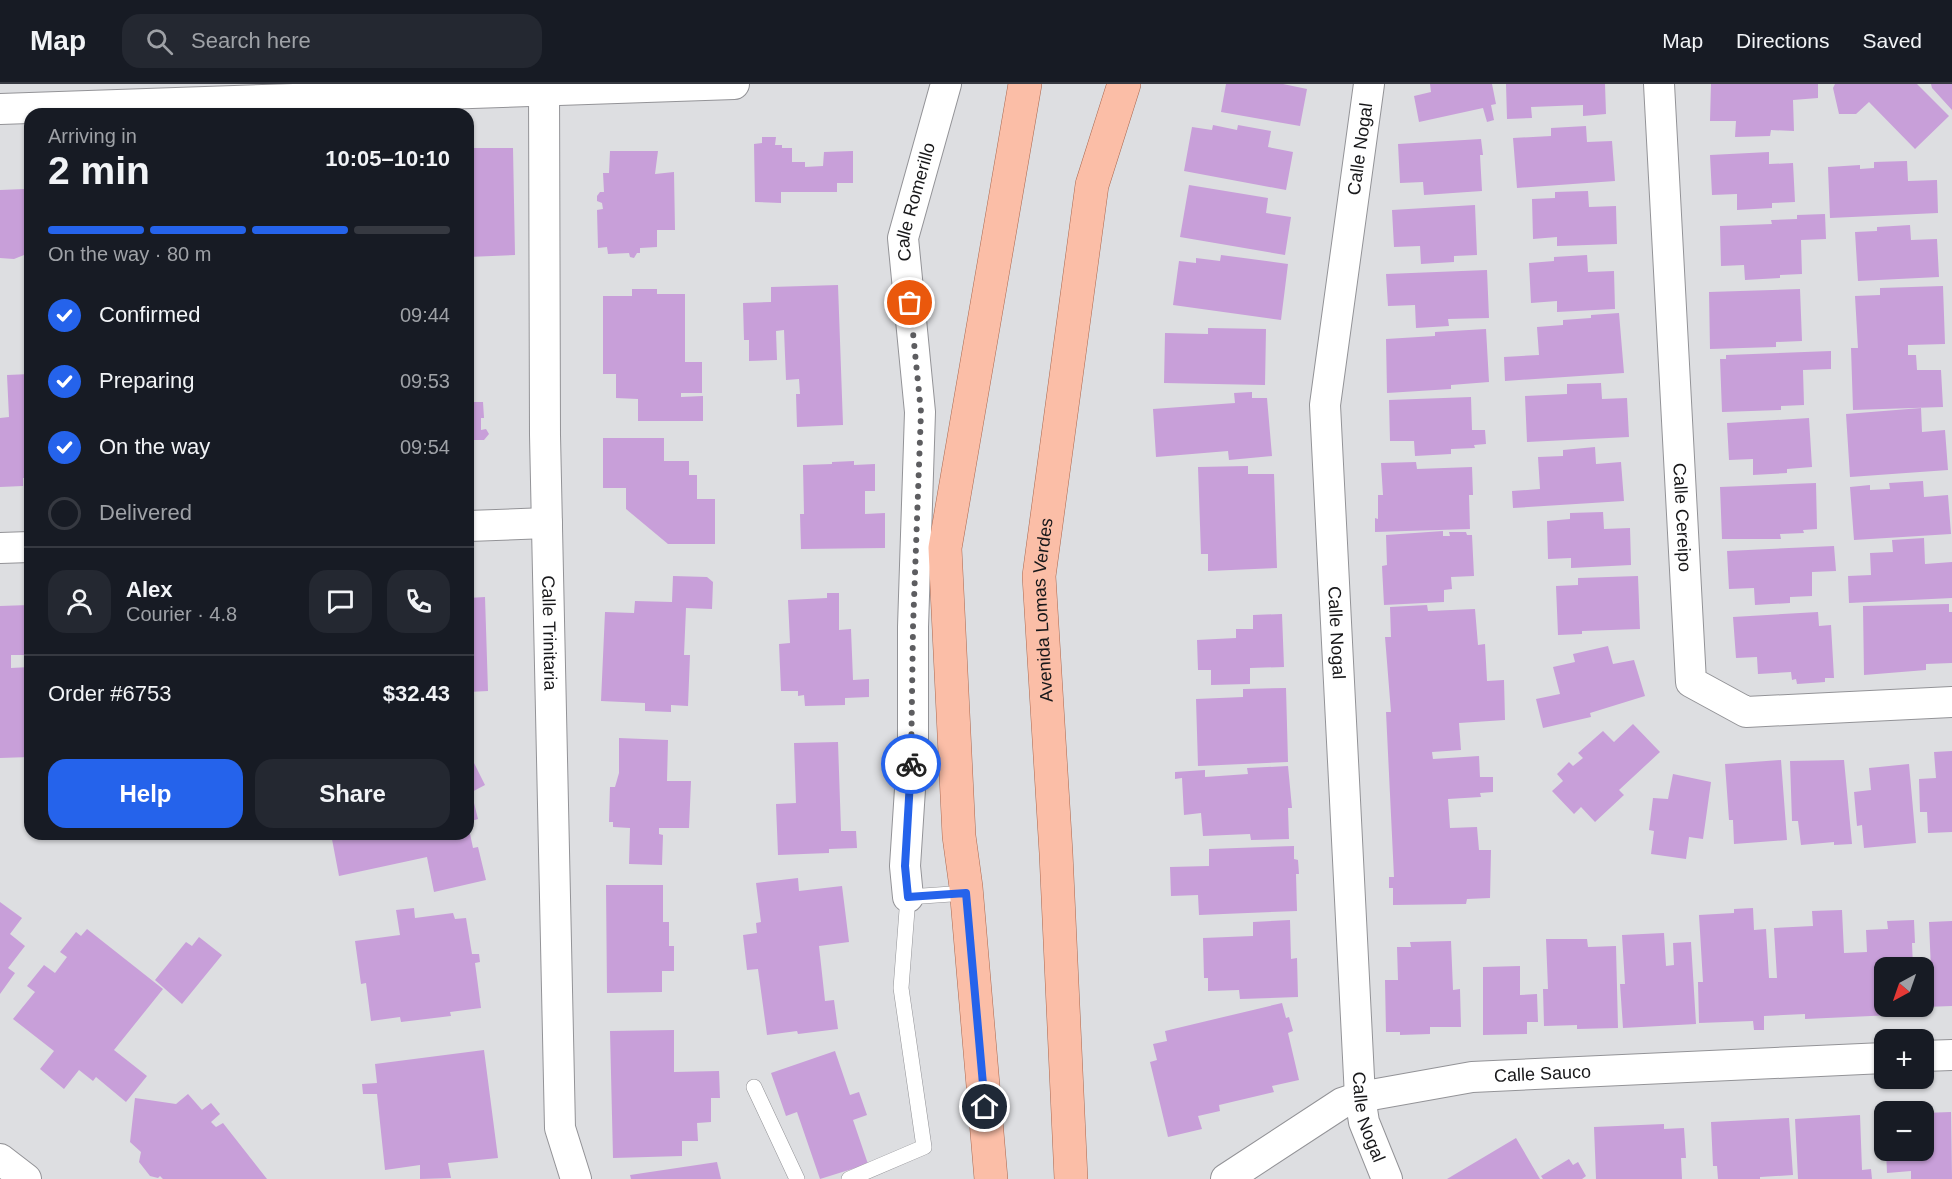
<!DOCTYPE html>
<meta charset="utf-8">
<style>
body{margin:0;font-family:Arial,sans-serif;background:#242831;color:#f1f3f6;height:100vh;display:flex;flex-direction:column;font-size:22px;white-space:nowrap}
*{box-sizing:border-box;margin:0}
p{font-size:20px;color:#9ea1a6}
.icon{flex:none;width:33px;height:33px;fill:none;stroke:currentColor;stroke-width:2;stroke-linecap:round;stroke-linejoin:round}
.map{position:relative;flex:1;overflow:hidden}
.panel{position:absolute;left:24px;top:24px;width:450px;height:732px;display:flex;flex-direction:column;background:#171b24;border-radius:18px;box-shadow:0 2px 4px #0004}
.panel>*{flex:none}
.needle{width:39px;rotate:220deg}
.controls{position:absolute;left:1874px;top:873px;display:grid;gap:12px}
.controls a{display:grid;place-items:center;width:60px;height:60px;border-radius:12px;background:#171b24;box-shadow:0 2px 4px #0004;font-size:30px}
.pin{position:absolute;display:grid;place-items:center;width:51px;height:51px;color:#fff;margin:-26px;border:3px solid #fff;border-radius:50%;box-shadow:0 2px 6px #0007}
.courier{position:absolute;display:grid;place-items:center;width:60px;height:60px;margin:-30px;border:4px solid #2563eb;border-radius:50%;background:#fff;color:#222;box-shadow:0 2px 8px #0007}
.head em{font-style:normal;font-weight:600}
.head div{display:flex;flex-direction:column-reverse}
.head{display:flex;align-items:center;justify-content:space-between;height:102px;padding:0 24px}
h1{font-size:39px;font-weight:600;line-height:45px}
.bar{display:grid;grid-template-columns:repeat(4,1fr);gap:9px 6px;align-content:center;height:72px;padding:0 24px}
.bar i{height:8px;border-radius:4px;background:#363941}
.bar .active{background:#2563eb}
.bar p{grid-column:span 4}
.line{display:flex;align-items:center;gap:15px;padding:0 24px;border-top:2px solid #363941}
.line div{flex:1}
.round{display:grid;place-items:center;flex:none;width:63px;height:63px;border-radius:18px;background:#242831}
ol{padding:0 24px;list-style:none}
li{display:flex;align-items:center;gap:18px;height:66px}
li p{margin-inline-start:auto}
li .icon{padding:6px;border-radius:50%;background:#2563eb;color:#fff;stroke-width:4}
li:last-child{color:#9ea1a6}
li i{width:33px;height:33px;border:3px solid #363941;border-radius:50%}
.button{display:flex;gap:12px;margin-top:auto;padding:12px 24px}
.button a{flex:1;height:69px;border-radius:18px;background:#2563eb;color:#fff;font-size:24px;font-weight:600;line-height:69px;text-align:center}
.button a+a{background:#242831;color:#f1f3f6}
header{display:flex;align-items:center;gap:36px;box-sizing:border-box;height:84px;padding:0 30px;background:#171b24;border-bottom:2px solid #363941}
header strong{font-size:28px}
nav{display:flex;gap:33px;margin-inline-start:auto;font-size:21px}
.search{width:420px;height:54px;background:#242831;display:flex;align-items:center;gap:15px;box-sizing:border-box;padding:0 21px;border-radius:18px;color:#9ea1a6;font-size:22px}
.map>svg:first-child{display:block}
.building{fill:#c89fd9}
.lines{fill:none;stroke-linecap:round;stroke-linejoin:round}
.service-casing{stroke:#939397;stroke-width:16}
.minor-casing{stroke:#939397;stroke-width:32}
.primary-casing{stroke:#aa6850;stroke-width:34}
.service{stroke:#fff;stroke-width:15}
.minor{stroke:#fff;stroke-width:30}
.primary{stroke:#fbbea7;stroke-width:33}
.done{stroke:#5d5d60;stroke-width:6;stroke-dasharray:0 10.8}
.route{stroke:#2563eb;stroke-width:8}
.labels{text-anchor:middle;dominant-baseline:central;stroke-width:4.5;stroke-linejoin:round;paint-order:stroke}
.street-label{font-size:18px;fill:#18181a;stroke:#fff}
</style>
<header>
<strong>Map</strong>
<div class="search"><svg class="icon" aria-label="search" viewBox="0 0 24 24"><circle cx="10" cy="10" r="6"/><path d="M15 15l6 6"/></svg>Search here</div>
<nav><a>Map</a><a>Directions</a><a>Saved</a></nav>
</header>
<div class="map">
<svg width="1952" height="1095" viewBox="0 0 1952 1095">
<rect width="100%" height="100%" fill="#dddee1"/>
<path class="building" d="M1226,0H1283L1307,5L1300,42L1221,28Z
M1430,0H1492L1496,20L1491,21L1494,36L1487,38L1483,24L1419,38L1414,12L1431,8Z
M1506,0H1605L1606,30L1583,32V21L1531,23L1532,34L1507,35Z
M1711,0H1818V14L1793,16L1794,47L1771,46L1770,52L1735,53L1736,37H1710Z
M1835,0H1917L1949,32L1915,65L1869,18L1856,30H1839L1833,4Z
M1931,0H1952V26L1932,4Z
M1213,41L1237,46L1238,41L1271,47L1268,63L1293,68L1286,106L1184,87L1192,43L1212,46Z
M1586,42L1587,58L1612,57L1615,97L1517,104L1513,54L1551,52V44Z
M468,49H471L472,64H513L515,171L468,173Z
M762,53H776L775,61H782V64H792V78H805V83L823,82L824,68L853,67V99H837V108H781V119L755,118L754,60L762,59Z
M1481,55L1483,71H1480L1482,107L1424,111L1423,98L1400,99L1398,60Z
M610,67H658L655,90L674,88L675,146H657V163L640,164V169H637L634,174L630,173L629,169L608,170L607,163L598,164L597,126L603,125L602,119L597,117V112L600,108H604L603,89H609Z
M1769,68V80L1793,79L1795,118L1772,119V124L1737,126V110L1712,111L1710,71Z
M1907,77L1908,97L1937,96L1938,129L1830,134L1828,83L1860,81V85L1874,84V78Z
M24,95H30V173L24,171L14,175L0,174V106L25,105Z
M1189,101L1268,114L1266,129L1291,133L1285,171L1180,153Z
M1588,107L1589,123L1616,122L1617,160L1557,162V153L1533,155L1532,115L1555,114V108Z
M1475,121L1477,171L1454,172V178L1421,180L1420,162L1394,163L1392,126Z
M1825,130L1826,155L1801,156L1802,190L1780,191V194L1745,196L1744,181L1721,182L1720,142L1772,140L1771,136L1797,135V131Z
M1910,141L1911,156L1937,155L1939,193L1858,197L1855,148L1877,147V143Z
M1221,171L1288,180L1281,236L1173,221L1179,177L1196,179V174L1220,177Z
M1587,171L1588,188L1614,187L1615,225L1557,228V217L1531,219L1529,179L1554,177V173Z
M1487,186L1489,234L1448,235L1449,242L1416,244L1415,221L1388,222L1386,190Z
M838,201L843,341L797,343L796,310H800L799,295L786,296L784,246L776,247L777,276L749,277V256H744L743,219L771,218V203Z
M1943,202L1945,260L1908,261V271H1916L1917,286H1941L1943,323L1853,326L1851,264H1858L1855,212L1880,211V204Z
M632,205H657V210H685V278H702V309H681V313L703,312V337H638V315L616,314V290H603V212H632Z
M1800,205L1802,257L1776,258V263L1710,265L1709,208Z
M1619,229L1624,289L1505,297L1504,273L1539,271L1537,243L1563,241V236L1591,234V231Z
M1208,244L1266,245L1265,301L1164,299L1165,249L1208,250Z
M1486,245L1489,298L1451,301V305L1387,309L1386,255L1435,252V248Z
M1831,267V285L1803,286L1804,321L1781,322V326L1722,328L1720,275H1726V271Z
M468,286H472L474,318H483L484,334H481V346L486,345L489,350L484,356H468Z
M30,290V394H23V402L0,403V334L9,333L7,291Z
M1601,299L1602,315L1627,314L1629,353L1527,358L1525,312L1567,310V300Z
M1252,308V314H1267L1272,372L1229,376L1228,367L1156,373L1153,325L1235,319L1234,309Z
M1471,313L1472,346H1485L1486,360L1474,361L1475,364L1451,365V370L1415,372L1414,357H1390L1389,316Z
M1921,324L1922,348L1945,346L1948,386L1850,393L1846,330Z
M1809,334L1812,383L1787,385V389L1753,391V375L1729,376L1727,339Z
M603,354H664V377H689V391H697V415H715V460H668L626,425V404H603Z
M1595,363L1596,380L1621,378L1624,417L1513,424L1512,407L1540,405L1538,373L1563,372V366Z
M854,377V381L875,380V407H865V430L885,429V464L801,465L800,430H804L803,381L832,380V378Z
M1416,378L1417,385L1472,383L1473,411H1469L1470,445L1375,448V434L1378,435V411H1383L1381,379Z
M1248,382V390H1274L1277,484L1208,487V470H1201L1198,383Z
M1923,397L1924,413L1948,411L1951,450L1854,456L1850,403L1870,401V406L1890,405L1889,399Z
M1816,399L1817,445L1803,446L1804,449L1780,450L1781,455H1722L1720,403Z
M1603,428L1604,445L1630,444L1631,481L1571,484V474L1548,475L1547,437L1570,435V429Z
M1443,447V452H1450L1449,448H1466L1467,451H1472L1474,492L1451,493L1452,505L1444,506V518L1384,521L1382,482L1387,481L1386,451Z
M1924,454L1925,480L1952,478V514L1849,519L1848,492L1871,491L1870,469L1893,468L1892,456Z
M1834,462L1836,487L1812,488V512L1790,513V519L1755,521L1754,504L1729,505L1727,467Z
M673,492L707,493L713,498L712,525L686,524L684,571H690L688,622L671,621V628L645,627V619L601,617L605,528L634,529L635,517L672,518Z
M1638,492L1640,545L1582,547V550L1558,551L1556,502L1578,501V494Z
M827,509H839V546L851,545L853,596L869,595V613L845,614V621L805,622L804,611L798,612V607H781L779,560L790,559L788,516L827,514Z
M485,513L488,607L468,608V514Z
M1949,520V528H1952V579L1926,580V586L1864,591L1863,522Z
M29,521L30,571H11V584L30,583V673L0,674V522Z
M1427,521L1428,527L1475,525L1478,561L1485,560L1487,597L1504,596L1505,636L1459,639L1461,666L1432,668L1433,675L1479,672L1480,693H1493V708L1480,709L1481,713L1448,715L1450,744L1477,743L1479,766H1491L1490,814L1467,815L1466,820L1393,821V804H1389V793H1394L1386,628H1391L1385,553H1391L1390,523Z
M1818,528L1819,542L1831,541L1834,594H1825V598L1797,600L1796,595L1792,596L1791,588L1758,590L1757,573L1736,574L1733,533Z
M1282,530L1284,583L1250,584V600L1211,601V586H1198L1197,556L1236,554V545H1253V531Z
M1608,562L1613,580L1634,576L1645,612L1590,629L1591,633L1543,644L1536,615L1560,610L1553,583L1575,578L1573,570Z
M1286,604L1288,678L1198,682L1196,615L1243,613V605Z
M1633,640L1660,668L1619,706L1624,711L1595,738L1581,723L1574,730L1552,707L1563,697L1557,690L1569,678L1573,682L1583,674L1578,669L1603,647L1614,658Z
M619,654L668,656L667,697H691L689,744H659V750L663,751L662,781L629,780L630,744L613,743V738H609L610,703H615L619,689Z
M838,658L841,747H856L857,764L829,765V769L778,771L776,720L796,719L794,659Z
M468,667L485,701L468,710Z
M1952,667V748L1928,749L1927,728H1920L1919,695L1936,694L1934,668Z
M1781,676L1787,756L1734,760L1733,736H1729L1725,680Z
M1844,676L1852,760L1834,761V758L1801,761L1798,737H1792L1790,677Z
M1909,680L1916,759L1864,764L1862,741L1857,742L1854,708L1871,706L1869,684Z
M1288,682L1292,724H1288L1289,755L1251,756L1250,750L1203,752L1201,729L1184,731L1182,694L1175,695V688L1205,686V693L1248,690L1247,684Z
M1673,690L1711,698L1703,755L1689,753L1686,775L1651,770L1654,747L1649,746L1653,714L1668,715Z
M472,711L478,735L468,738V712Z
M469,745L473,764L478,763L486,796L434,808L427,773L339,792L331,750H468Z
M1294,762V775L1298,776L1299,790H1296L1297,827L1199,831L1198,811L1171,812L1170,783L1209,782V765Z
M798,794L799,807L842,802L849,858L819,862L825,917L834,916L838,945L798,950L797,947L767,951L758,885L747,886L743,851L757,849L756,839L761,838L756,799Z
M606,801H663V838H669V862H674V887H662V908L607,909Z
M0,818L22,834L10,850L25,862L8,884L15,889L0,910Z
M414,824L415,834L453,829L455,835L466,834L472,870H479L480,878L475,879L481,924L450,928L451,932L401,938L400,933L371,937L366,899L361,900L355,857L400,851L396,826Z
M1753,824L1754,846L1766,845L1769,894H1777L1774,844L1813,842L1812,827L1842,826L1844,869L1867,868L1866,846L1888,845L1887,837L1914,836L1915,859H1912L1913,884H1884V922H1915V930L1805,935V930L1764,932V946H1754L1753,937L1699,939L1698,898H1703L1699,831L1734,829V825Z
M1290,836L1291,875L1297,874L1298,913L1240,915L1239,906L1208,907V894H1204L1203,854L1253,852V838Z
M1952,837V922L1925,923L1924,886H1931L1929,838Z
M87,845L163,905L114,966L147,992L126,1018L96,993L93,997L79,986L64,1005L40,985L54,967L13,935L35,908L27,902L44,881L55,889L67,873L60,868L76,848L81,852Z
M1664,849L1666,882L1674,881L1673,859L1691,858L1696,940L1623,944L1620,900H1625L1622,851Z
M199,853L222,871L182,920L155,896L186,858L192,862Z
M1546,855H1587L1588,863L1616,862L1618,944L1577,945V941L1544,942L1543,905H1548Z
M1451,857L1453,906L1460,905L1461,943H1430V950L1400,951V948H1386L1385,896H1398L1397,863H1411L1410,858Z
M1520,882V911L1537,910L1538,938H1527V950L1483,951V883Z
M1282,919L1286,934L1289,933L1293,947L1288,949L1299,996L1272,1002L1274,1008L1219,1021L1220,1027L1198,1032L1202,1045L1168,1053L1150,978L1157,976L1153,960L1167,957L1165,947Z
M674,946V988L719,987L720,1014H711V1038L697,1039L698,1057H682V1072L613,1074L610,947Z
M484,966L498,1074L448,1079L451,1094L420,1095V1081L385,1086L377,1010H363L362,1000L377,999L375,980Z
M835,967L850,1011L859,1008L867,1031L853,1036L868,1080L820,1095L797,1028L786,1032L771,989Z
M188,1010L202,1026L211,1019L220,1030L211,1038L216,1043L223,1039L267,1095H163L160,1092L158,1094L150,1092L139,1078L141,1068L130,1058L135,1014L176,1020Z
M1951,1028L1952,1095H1911V1087L1887,1089L1886,1066H1923V1029Z
M1860,1031L1862,1086L1871,1085L1872,1095H1798L1795,1035Z
M1789,1034L1793,1091L1760,1093V1095H1718L1717,1082H1713L1711,1038Z
M1664,1040V1045L1684,1044L1686,1074H1681L1682,1095H1596L1594,1043Z
M1516,1054L1540,1095H1447Z
M1569,1075L1573,1081L1578,1078L1586,1092L1582,1095H1543L1541,1092Z
M717,1078L721,1095H631L630,1091Z"/>
<g class="lines">
<g class="service-casing">
<path id="service" d="M754,1003L797,1095
M849,1095L924,1063L901,904L908,813L966,809"/>
</g>
<g class="minor-casing">
<g id="minor">
<path id="s1" d="M544,0L545,351L560,1044L576,1095"/>
<path id="s2" d="M1369,0L1325,321L1360,1013L1364,1038L1387,1095"/>
<path id="s3" d="M1659,0L1691,598L1746,628L1952,618"/>
<path d="M0,25L734,0"/>
<path d="M468,442L547,439"/>
<path d="M0,464L30,463"/>
<path id="s4" d="M908,813L905,782L913,659V543L920,328L903,154L946,0"/>
<path d="M1923,972L1952,971"/>
<path d="M0,1075L26,1095"/>
<path id="s5" d="M1226,1095L1342,1019L1360,1013L1472,993L1884,974"/>
</g>
</g>
<g class="primary-casing">
<g id="primary">
<path d="M991,1095L966,803L959,752L945,464L1025,0"/>
<path id="s6" d="M1071,1095L1056,769L1039,492L1092,101L1124,0"/>
</g>
</g>
<use href="#service" class="service"/>
<use href="#minor" class="minor"/>
<use href="#primary" class="primary"/>
</g>
<g class="lines">
<path class="done" d="M910,219L921,328L913,543L911,680"/>
<path class="route" d="M911,680L905,782L908,813L966,809L985,1023"/>
</g>
<g class="labels">
<g class="street-label">
<text transform="translate(1360 65) rotate(-82)">Calle Nogal</text>
<text stroke="none"><textPath href="#s4" startOffset="698">Calle Romerillo</textPath></text>
<text stroke="none"><textPath href="#s3" startOffset="434">Calle Cereipo</textPath></text>
<text stroke="none"><textPath href="#s6" startOffset="570">Avenida Lomas Verdes</textPath></text>
<text stroke="none"><textPath href="#s2" startOffset="552">Calle Nogal</textPath></text>
<text stroke="none"><textPath href="#s1" startOffset="549">Calle Trinitaria</textPath></text>
<text stroke="none"><textPath href="#s5" startOffset="342">Calle Sauco</textPath></text>
<text stroke="none"><textPath href="#s2" startOffset="1038">Calle Nogal</textPath></text>
</g>
</g>
</svg>
<div class="controls">
<a><svg class="needle" viewBox="-14 -14 28 28"><path d="M0-13l5 13h-10z" fill="#e53935"/><path d="M0 13l5-13h-10z" fill="#9ea1a6"/></svg></a>
<a>+</a>
<a>−</a>
</div>
<div class="pin" style="left:910px;top:219px;background:#ea580c"><svg class="icon" aria-label="bag" viewBox="0 0 24 24"><path d="M5 8h14l-1 12H6zM9 8a3 3 0 0 1 6 0"/></svg></div>
<div class="pin" style="left:985px;top:1023px;background:#1f2937"><svg class="icon" aria-label="home" viewBox="0 0 24 24"><path d="M3 11l9-7 9 7M6 9v11h12V9"/></svg></div>
<div class="courier" style="left:911px;top:680px"><svg class="icon" aria-label="bike" viewBox="0 0 24 24"><circle cx="6" cy="16" r="4"/><circle cx="18" cy="16" r="4"/><path d="M6 16l4-8h5l3 8M10 8l3 8H6M13 5h3"/></svg></div>
<section class="panel">
<div class="head"><div><h1>2 min</h1><p>Arriving in</p></div><em>10:05–10:10</em></div>
<div class="bar"><i class="active"></i><i class="active"></i><i class="active"></i><i></i><p>On the way · 80 m</p></div>
<ol>
<li><svg class="icon" aria-label="check" viewBox="0 0 24 24"><path d="M5 12l5 5 9-10"/></svg>Confirmed<p>09:44</p></li>
<li><svg class="icon" aria-label="check" viewBox="0 0 24 24"><path d="M5 12l5 5 9-10"/></svg>Preparing<p>09:53</p></li>
<li><svg class="icon" aria-label="check" viewBox="0 0 24 24"><path d="M5 12l5 5 9-10"/></svg>On the way<p>09:54</p></li>
<li><i></i>Delivered</li>
</ol>
<div class="line" style="height:108px"><a class="round"><svg class="icon" aria-label="person" viewBox="0 0 24 24"><circle cx="12" cy="8" r="4"/><path d="M4 21q1-7 8-7t8 7"/></svg></a><div><b>Alex</b><p>Courier · 4.8</p></div><a class="round"><svg class="icon" aria-label="chat" viewBox="0 0 24 24"><path d="M4 5h16v11H9l-5 4z"/></svg></a><a class="round"><svg class="icon" aria-label="phone" viewBox="0 0 24 24"><path d="M5 4h4l2 5-3 2q2 4 5 5l2-3 5 2v4C11 20 4 13 5 4z"/></svg></a></div>
<div class="line" style="height:78px"><div>Order #6753</div><b>$32.43</b></div>
<div class="button"><a>Help</a><a>Share</a></div>
</section>
</div>
